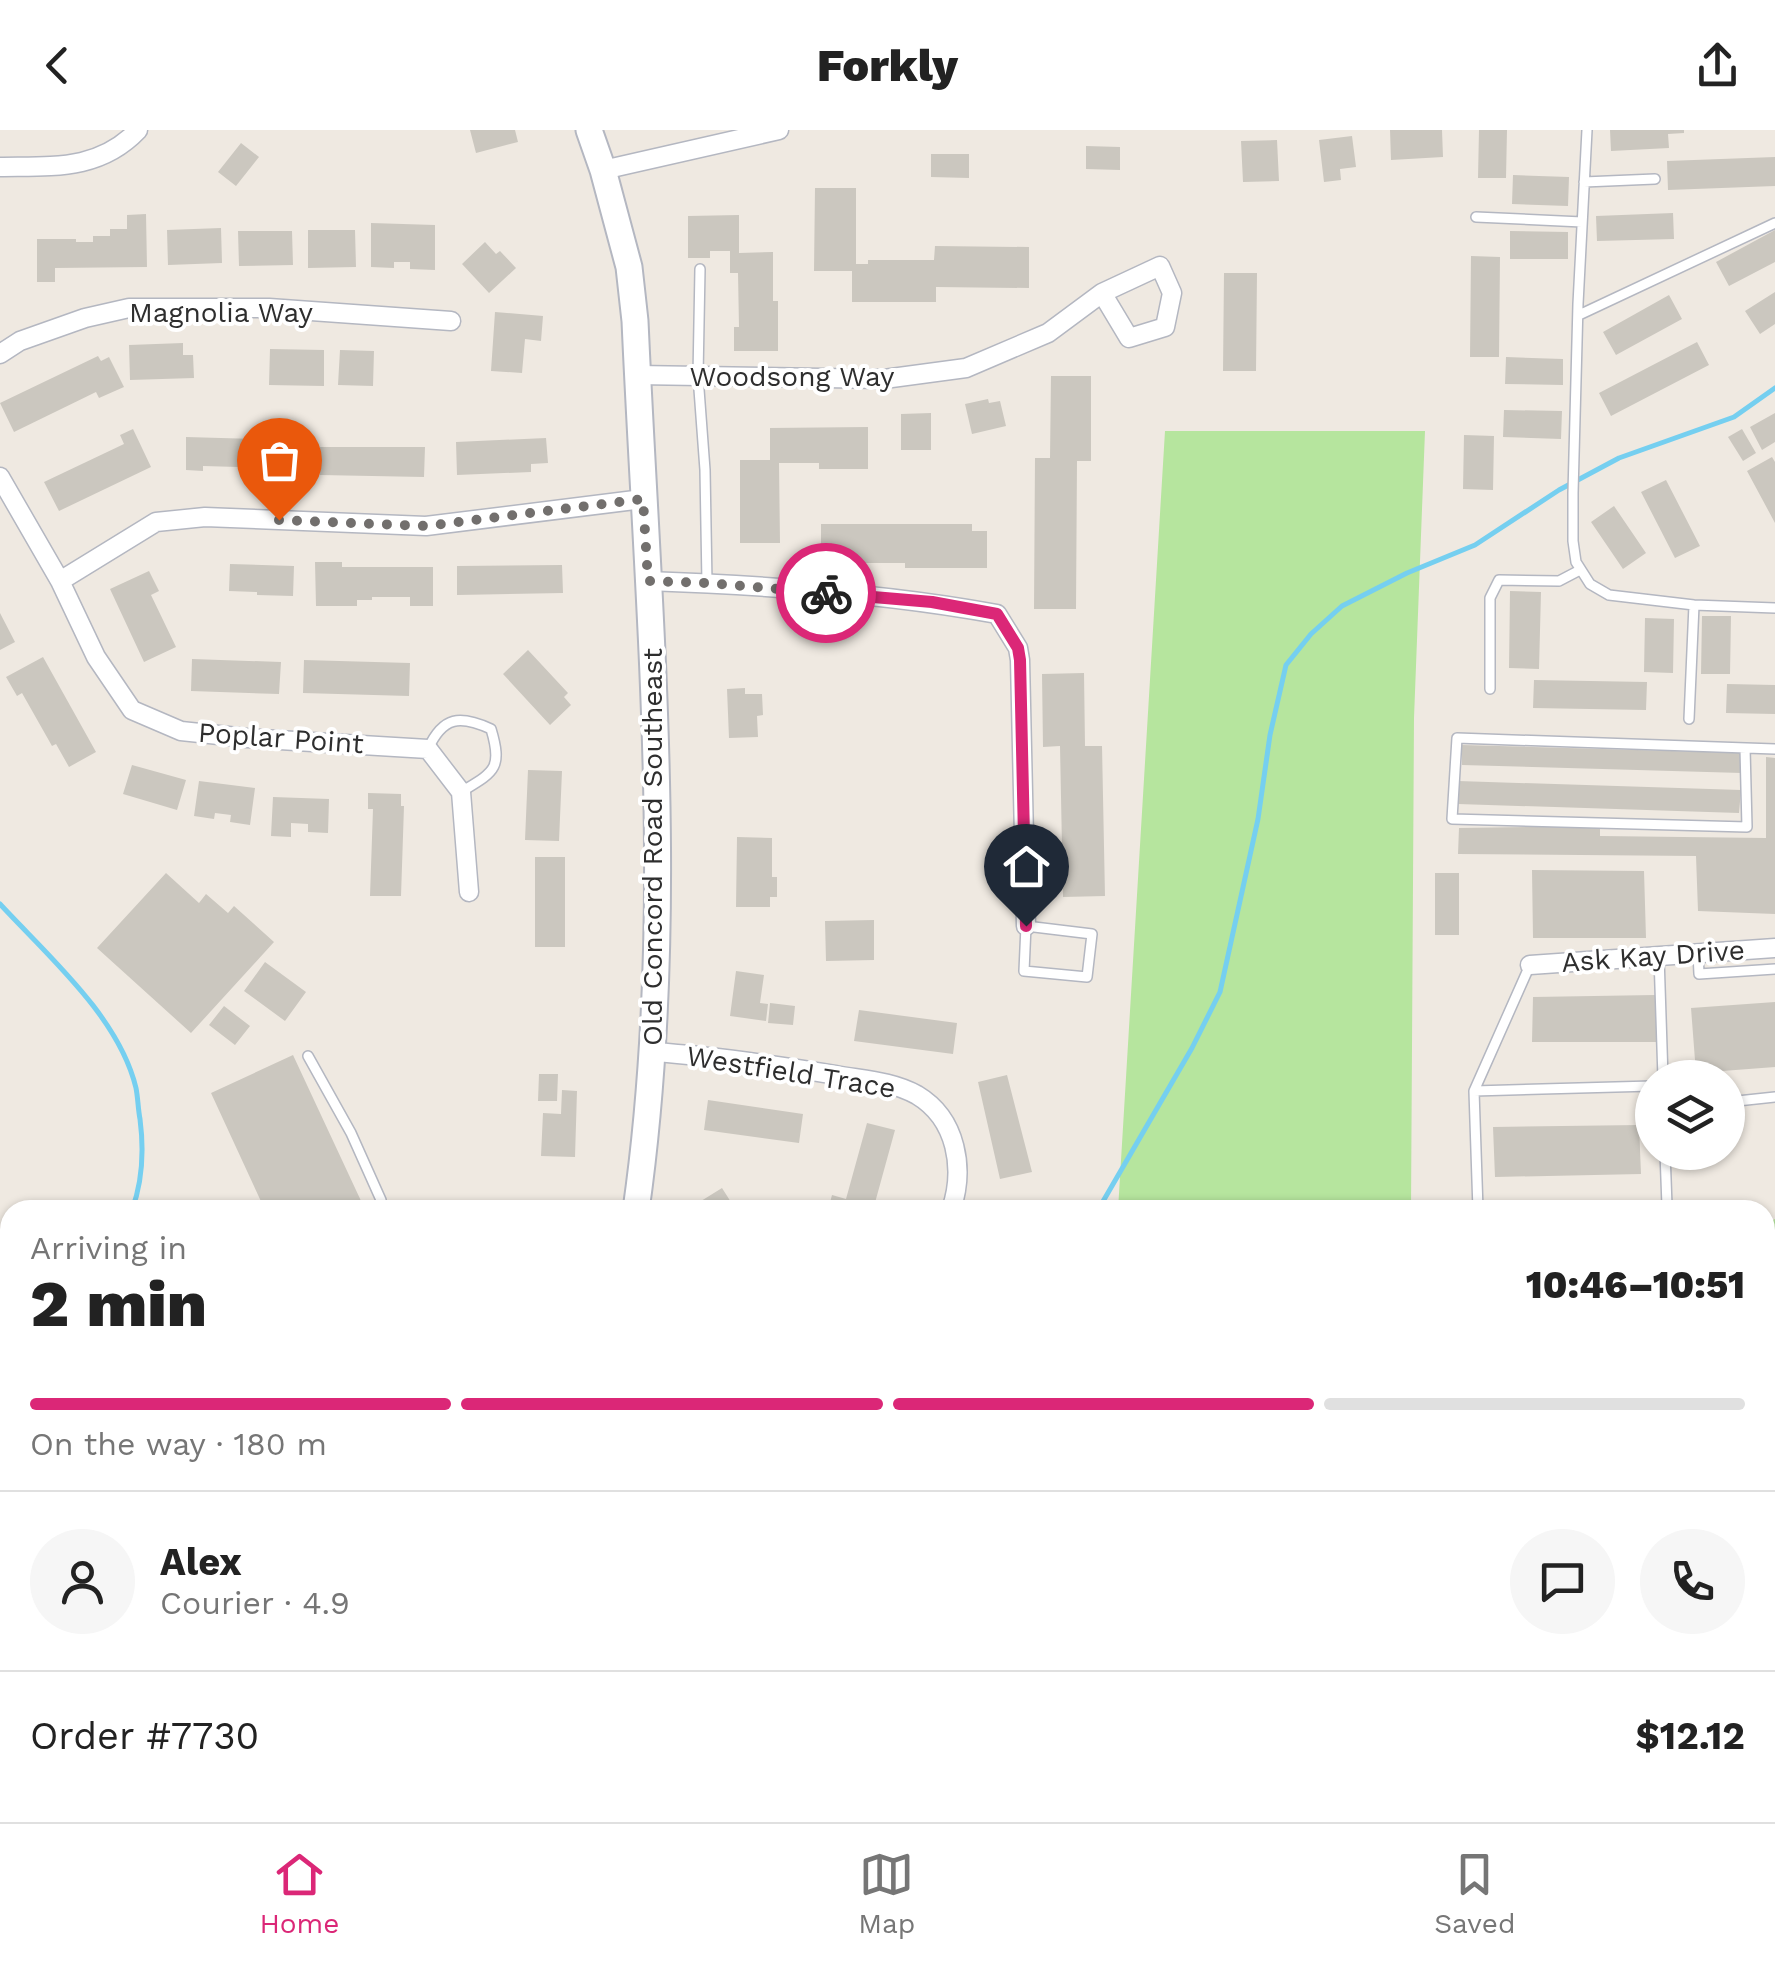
<!DOCTYPE html>
<meta charset="utf-8">
<style>
body{margin:0;font-family:"Work Sans",sans-serif;background:#f6f6f6;color:#222;height:100vh;display:flex;flex-direction:column;font-size:38px;white-space:nowrap}
*{box-sizing:border-box;margin:0}
p{font-size:32px;color:#767676}
.icon{flex:none;width:55px;height:55px;fill:none;stroke:currentColor;stroke-width:2;stroke-linecap:round;stroke-linejoin:round}
.map{position:relative;flex:1;overflow:hidden}
.sheet{position:absolute;left:0px;top:1070px;width:1775px;height:622px;display:flex;flex-direction:column;background:#fff;border-radius:30px 30px 0 0;box-shadow:0 2px 8px #0004}
.sheet>*{flex:none}
.tools{position:absolute;left:1635px;top:930px;display:grid;gap:20px}
.tools a{display:grid;place-items:center;width:110px;height:110px;border-radius:50%;background:#fff;box-shadow:0 2px 8px #0004;font-size:50px}
.pin{position:absolute;display:grid;place-items:center;width:85px;height:85px;color:#fff;margin:-102px -42px;border-radius:50% 50% 50% 0;rotate:-45deg;box-shadow:0 0 10px #0007}
.pin .icon{rotate:45deg}
.courier{position:absolute;display:grid;place-items:center;width:100px;height:100px;margin:-50px;border:8px solid #db2777;border-radius:50%;background:#fff;color:#222;box-shadow:0 2px 12px #0007}
.summary em{font-style:normal;font-weight:800}
.summary div{display:flex;flex-direction:column-reverse}
.summary{display:flex;align-items:center;justify-content:space-between;height:170px;padding:0 30px}
h1{font-size:65px;font-weight:800;line-height:75px}
.bar{display:grid;grid-template-columns:repeat(4,1fr);gap:15px 10px;align-content:center;height:120px;padding:0 30px}
.bar i{height:12px;border-radius:8px;background:#e0e0e0}
.bar .current{background:#db2777}
.bar p{grid-column:span 4}
.line{display:flex;align-items:center;gap:25px;padding:0 30px;border-top:2px solid #e0e0e0}
.line div{flex:1}
.round{display:grid;place-items:center;flex:none;width:105px;height:105px;border-radius:52px;background:#f6f6f6}
header{display:flex;justify-content:space-between;align-items:center;height:130px;padding:0 30px;background:#fff;font-size:45px;font-weight:800}
.tabs{display:flex;justify-content:space-around;align-items:center;height:140px;border-top:2px solid #e0e0e0;background:#fff;font-size:28px;color:#767676}
.tabs a{display:grid;justify-items:center;gap:5px}
.tabs .current{color:#db2777}
.map>svg:first-child{display:block}
.green{fill:#b6e59e}
.lines{fill:none;stroke-linecap:round;stroke-linejoin:round}
.stream{stroke:#75cff0;stroke-width:5}
.building{fill:#cbc7bf}
.lane-casing{stroke:#b4b7c1;stroke-width:12}
.street-casing{stroke:#b4b7c1;stroke-width:21}
.secondary-casing{stroke:#b4b7c1;stroke-width:29}
.lane{stroke:#fff;stroke-width:9}
.street{stroke:#fff;stroke-width:18}
.secondary{stroke:#fff;stroke-width:25}
.done{stroke:#726f6d;stroke-width:10;stroke-dasharray:0 18}
.route{stroke:#db2777;stroke-width:12}
.labels{text-anchor:middle;dominant-baseline:central;stroke-width:8;stroke-linejoin:round;paint-order:stroke}
.street-label{font-size:28px;fill:#2e2e2e;stroke:#fff}
</style>
<header><svg class="icon" aria-label="back" viewBox="0 0 24 24"><path d="M15 5l-7 7 7 7"/></svg>Forkly<svg class="icon" aria-label="share" viewBox="0 0 24 24"><path d="M12 15V3M7 8l5-5 5 5M5 13v7h14v-7"/></svg></header>
<div class="map">
<svg width="1775" height="1692" viewBox="0 0 1775 1692">
<rect width="100%" height="100%" fill="#efe9e1"/>
<path class="green" d="M1165,301H1425L1414,588L1411,1080H1118Z
M1775,1089V1435L1765,1442V1094Z
M550,1682L1363,1683L1301,1692H549Z"/>
<g class="lines">
<path class="stream" d="M0,774C48,826 119,887 136,958C138,968 138,979 140,989C144,1020 143,1050 132,1080
M1098,1080L1192,918L1220,862L1258,689L1270,605L1286,535L1311,504L1342,476L1407,443L1475,415L1559,360L1619,328L1734,287L1775,258
M1765,1107L1775,1103
M0,1371L10,1353
M0,1558L10,1559
M1157,1682L1171,1692"/>
</g>
<path class="building" d="M470,0H515L518,12L476,23Z
M1390,0H1442L1443,27L1391,30Z
M1479,0H1507L1506,48H1478Z
M1610,0H1684V3L1668,4L1669,18L1611,21Z
M1352,6L1356,37L1340,39L1341,50L1324,52L1319,10Z
M1277,10L1279,51L1243,52L1241,11Z
M241,13L259,27L236,56L218,42Z
M1086,16L1120,17V40L1086,39Z
M931,24H969V48L931,47Z
M1775,27V56L1668,60L1667,31Z
M1513,45L1569,47L1568,76L1512,74Z
M815,58H856V134H868V130H934L935,116L1029,117V158L936,157V172H852V141H814Z
M1673,83L1674,109L1597,111L1596,86Z
M146,84L147,137L55,138V152H37V109H76V112H93V106H110V99H127V85Z
M739,85V123L773,122V171H778V221H734V197H739L738,143H730V121H710V128H688V86Z
M371,93L435,95V140L410,139V132H394V138L371,137Z
M221,98L222,133L168,135L167,100Z
M308,100H355L356,137L308,138Z
M1775,100V132L1729,156L1716,132Z
M238,101H292L293,135L239,136Z
M1510,101L1568,102V129H1510Z
M485,112L496,124L500,121L516,138L489,163L462,134Z
M1471,126L1500,127L1499,227H1470Z
M1224,143H1257L1256,241H1223Z
M1775,162V194L1760,204L1745,181Z
M1669,165L1682,189L1616,225L1603,202Z
M495,182L543,186L541,211L525,209L522,243L491,241Z
M1697,212L1709,235L1611,286L1599,263Z
M183,213V225H193L194,248L130,250L129,215Z
M270,219L324,220V256L269,255Z
M340,220L374,221L373,256L338,255Z
M98,226L101,231L109,227L124,257L99,268L96,262L14,302L0,273Z
M1506,227L1563,229V255L1505,254Z
M1051,246H1091V331H1077L1076,479H1034L1035,328H1050Z
M988,269L989,273L1000,271L1006,296L972,304L965,274Z
M1504,280L1562,281L1561,309L1503,307Z
M931,283V320H901V284Z
M1775,283V312L1762,320L1750,297Z
M868,297V339H819V333H779L780,413H740V330H770V298Z
M133,299L151,337L59,381L44,352L124,314L120,305Z
M1742,299L1756,323L1743,331L1728,307Z
M1464,305L1494,306L1493,360L1463,359Z
M186,307L290,310V342L272,341V338L203,336V341L186,340Z
M546,308L548,333L531,334V342L457,345L456,312Z
M320,317H425L424,347L320,345Z
M1772,327L1775,332V393L1747,341Z
M1666,350L1700,416L1675,428L1641,362Z
M1614,376L1646,423L1623,439L1591,392Z
M821,394H972V401H987V438H905V433H821Z
M315,432H342V437H433V476H410V467H372V470H357V476H316Z
M230,434L294,436L293,466L257,465V462L229,461Z
M562,435L563,463L457,465V436Z
M149,441L159,461L151,465L176,517L144,532L110,459Z
M1510,461L1541,462L1539,539L1509,538Z
M0,483L15,512L0,520Z
M1702,486H1731L1730,544H1701Z
M1645,488L1674,489L1673,543L1644,542Z
M528,520L568,563L564,567L571,575L550,595L503,544Z
M43,527L96,622L69,637L56,614L52,616L22,563L17,566L6,547Z
M192,529L281,532L279,564L191,561Z
M304,530L410,533L409,566L303,563Z
M1084,543L1085,616H1102L1105,766L1063,767L1060,616L1043,617L1042,544Z
M1534,550L1647,552L1646,580L1533,578Z
M1727,554L1775,555V584L1726,583Z
M745,558V564H762L763,585L757,586L758,607L729,608L727,559Z
M1462,615L1742,623V643L1462,635Z
M1766,627L1775,628V784L1698,781L1696,726L1458,724L1459,698L1600,696V706L1766,708Z
M132,635L186,650L177,680L123,664Z
M528,640L562,641L559,711L525,710Z
M199,651L255,658L250,695L230,692L231,685L215,683L214,689L194,686Z
M1458,651L1741,660L1739,683L1458,674Z
M368,663L401,664V676H404L401,766H370L373,679H368Z
M273,667L329,669L328,703L308,702V694L291,693V707L271,706Z
M737,707L772,708V747H777V767H770V777H736Z
M535,727H565V817H535Z
M1532,740L1644,741L1646,808H1533Z
M166,743L199,773L206,764L228,783L234,776L274,812L191,903L97,818Z
M1435,743H1459V805H1435Z
M874,790V830L826,831L825,791Z
M265,832L306,862L285,891L244,861Z
M736,841L764,845L760,873L768,874L766,891L730,886Z
M1655,865L1657,912H1532L1533,867Z
M1775,872V937L1696,943L1691,878Z
M770,873L795,876L793,895L768,893Z
M224,876L250,896L235,915L209,895Z
M859,880L957,893L953,924L854,911Z
M293,925L362,1073L346,1080H265L211,963Z
M539,944H558L557,971H538Z
M1007,945L1032,1042L1000,1049L978,952Z
M562,960L577,961L575,1027L541,1026L543,983L561,984Z
M708,970L803,984L799,1013L704,1000Z
M867,993L895,1000L873,1080L860,1078L859,1080H828L832,1065L846,1069Z
M1639,995L1641,1044L1495,1047L1493,997Z
M722,1058L736,1080H696L693,1076Z
M1775,1253V1309L1765,1316V1260Z
M1765,1317L1775,1331V1356L1765,1363Z
M1767,1619H1775V1656H1767Z"/>
<g class="lines">
<g class="lane-casing">
<path id="lane" d="M1587,0L1578,174L1573,363V411L1576,432L1590,454L1609,465L1694,475L1775,478
M1584,52L1655,49
M1476,87L1582,92
M700,139L698,246L705,340L707,453
M1579,185L1775,93
M1490,559V468L1499,450L1559,451L1580,440
M1689,589L1694,475
M1745,618L1747,697L1452,689L1457,608L1775,619
M428,619C443,586 460,585 491,599C503,639 494,642 461,662
M1026,796L1092,804L1087,847L1024,841Z
M1698,823L1699,844L1775,839
M1659,826L1663,948
M308,926L351,1003L381,1070L382,1080
M1474,961L1652,956
M1728,972L1775,967
M1478,1080L1474,961L1530,835
M1648,1080L1667,1076L1665,1022"/>
</g>
<g class="street-casing">
<path id="street" d="M0,37C52,36 99,41 138,0
M603,40L779,0
M0,224L20,211L85,188L129,178H269L451,191
M637,245L884,249L966,238L1048,203L1102,163L1160,136L1172,163L1165,197L1129,208L1102,163
M0,347L60,451L96,527L132,580L181,601L247,608L428,619L461,662L469,762
M60,451L156,392L205,387L426,396L643,369
M648,451C763,455 884,463 997,484L1018,518L1020,530L1026,796
M1530,835L1775,818
M653,922C714,926 775,935 836,945C863,950 892,951 917,965C957,989 965,1039 951,1080
M1765,1487L1775,1501
M1765,1598H1775"/>
</g>
<g class="secondary-casing">
<path id="secondary" d="M589,0L603,40L629,137L635,191C648,486 678,785 636,1080
M1765,1437L1775,1430
M520,1682L521,1692
M1365,1692L1384,1682"/>
</g>
<use href="#lane" class="lane"/>
<use href="#street" class="street"/>
<use href="#secondary" class="secondary"/>
</g>
<g class="lines">
<path class="done" d="M279,390L426,396L643,369L648,451L707,453L826,463"/>
<path class="route" d="M826,463L932,472L997,484L1018,518L1020,530L1026,796"/>
</g>
<g class="labels">
<g class="street-label">
<text x="221" y="182">Magnolia Way</text>
<text x="792" y="246">Woodsong Way</text>
<text transform="translate(281 608) rotate(4)">Poplar Point</text>
<text transform="translate(652 717) rotate(-90)">Old Concord Road Southeast</text>
<text transform="translate(1653 826) rotate(-4)">Ask Kay Drive</text>
<text transform="translate(791 942) rotate(9)">Westfield Trace</text>
</g>
</g>
</svg>
<div class="tools">
<a><svg class="icon" aria-label="layers" viewBox="0 0 24 24"><path d="M12 4l9 5-9 5-9-5zM3 14l9 5 9-5"/></svg></a>
</div>
<div class="pin" style="left:279px;top:390px;background:#ea580c"><svg class="icon" aria-label="bag" viewBox="0 0 24 24"><path d="M5 8h14l-1 12H6zM9 8a3 3 0 0 1 6 0"/></svg></div>
<div class="pin" style="left:1026px;top:796px;background:#1f2937"><svg class="icon" aria-label="home" viewBox="0 0 24 24"><path d="M3 11l9-7 9 7M6 9v11h12V9"/></svg></div>
<div class="courier" style="left:826px;top:463px"><svg class="icon" aria-label="bike" viewBox="0 0 24 24"><circle cx="6" cy="16" r="4"/><circle cx="18" cy="16" r="4"/><path d="M6 16l4-8h5l3 8M10 8l3 8H6M13 5h3"/></svg></div>
<section class="sheet">
<div class="summary"><div><h1>2 min</h1><p>Arriving in</p></div><em>10:46–10:51</em></div>
<div class="bar"><i class="current"></i><i class="current"></i><i class="current"></i><i></i><p>On the way · 180 m</p></div>
<div class="line" style="height:180px"><a class="round"><svg class="icon" aria-label="person" viewBox="0 0 24 24"><circle cx="12" cy="8" r="4"/><path d="M4 21q1-7 8-7t8 7"/></svg></a><div><b>Alex</b><p>Courier · 4.9</p></div><a class="round"><svg class="icon" aria-label="chat" viewBox="0 0 24 24"><path d="M4 5h16v11H9l-5 4z"/></svg></a><a class="round"><svg class="icon" aria-label="phone" viewBox="0 0 24 24"><path d="M5 4h4l2 5-3 2q2 4 5 5l2-3 5 2v4C11 20 4 13 5 4z"/></svg></a></div>
<div class="line" style="height:130px"><div>Order #7730</div><b>$12.12</b></div>
</section>
</div>
<nav class="tabs">
<a class="current"><svg class="icon" aria-label="home" viewBox="0 0 24 24"><path d="M3 11l9-7 9 7M6 9v11h12V9"/></svg>Home</a>
<a><svg class="icon" aria-label="map" viewBox="0 0 24 24"><path d="M3 6l6-2 6 2 6-2v14l-6 2-6-2-6 2zM9 4v14M15 6v14"/></svg>Map</a>
<a><svg class="icon" aria-label="saved" viewBox="0 0 24 24"><path d="M7 4h10v16l-5-4-5 4z"/></svg>Saved</a>
</nav>
